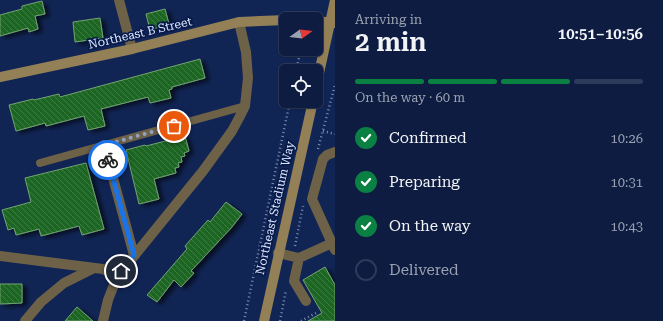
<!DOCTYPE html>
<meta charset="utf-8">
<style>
body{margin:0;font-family:"Roboto Serif",serif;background:#1b294b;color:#f1f3f6;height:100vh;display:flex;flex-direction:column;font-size:15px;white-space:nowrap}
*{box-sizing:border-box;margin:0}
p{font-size:13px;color:#9aa1b1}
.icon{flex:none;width:22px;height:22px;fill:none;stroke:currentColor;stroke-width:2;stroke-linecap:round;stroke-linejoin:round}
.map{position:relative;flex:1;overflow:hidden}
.details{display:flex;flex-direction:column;background:#0d1c40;width:328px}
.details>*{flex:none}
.needle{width:26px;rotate:75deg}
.fabs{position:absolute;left:279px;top:12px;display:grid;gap:8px}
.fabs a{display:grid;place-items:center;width:44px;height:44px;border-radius:6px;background:#0d1c40;box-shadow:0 1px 3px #0004,0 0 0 1px #2d3a59;font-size:20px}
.pin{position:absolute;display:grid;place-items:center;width:34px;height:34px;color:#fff;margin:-17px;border:2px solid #fff;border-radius:50%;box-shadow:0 1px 4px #0007}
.courier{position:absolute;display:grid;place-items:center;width:40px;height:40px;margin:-20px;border:3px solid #1a73e8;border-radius:50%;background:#fff;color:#222;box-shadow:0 1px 5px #0007}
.summary em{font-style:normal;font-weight:600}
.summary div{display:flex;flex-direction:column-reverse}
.summary{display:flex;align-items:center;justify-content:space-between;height:68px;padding:0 20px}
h1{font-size:26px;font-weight:600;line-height:30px}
.bar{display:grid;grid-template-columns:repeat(4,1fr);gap:6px 4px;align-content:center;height:48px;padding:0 20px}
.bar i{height:5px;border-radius:3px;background:#2d3a59}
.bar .on{background:#0b8043}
.bar p{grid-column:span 4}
ol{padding:0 20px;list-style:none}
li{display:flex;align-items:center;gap:12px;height:44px}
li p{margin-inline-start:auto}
li .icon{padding:4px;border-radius:50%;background:#0b8043;color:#fff;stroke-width:4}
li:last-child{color:#9aa1b1}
li i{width:22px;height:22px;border:2px solid #2d3a59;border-radius:50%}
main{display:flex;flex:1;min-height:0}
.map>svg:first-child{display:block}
.building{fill:url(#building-back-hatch);stroke:#72a471;filter:url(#shadow)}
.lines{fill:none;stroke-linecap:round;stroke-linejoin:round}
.path{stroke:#7e8db1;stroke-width:2.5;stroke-dasharray:1 3;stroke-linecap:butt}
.lane{stroke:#6d6147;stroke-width:8}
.street{stroke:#6d6147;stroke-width:10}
.secondary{stroke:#948057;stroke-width:10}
.done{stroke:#93a2c3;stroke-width:4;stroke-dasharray:0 7.2}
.route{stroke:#1a73e8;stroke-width:5}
.labels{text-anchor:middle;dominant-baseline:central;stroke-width:3.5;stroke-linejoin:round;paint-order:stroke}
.street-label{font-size:12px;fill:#d9e5fe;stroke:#081a49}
</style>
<main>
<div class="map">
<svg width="335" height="321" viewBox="0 0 335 321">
<defs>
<pattern id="building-back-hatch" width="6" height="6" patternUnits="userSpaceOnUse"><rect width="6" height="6" fill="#1b6521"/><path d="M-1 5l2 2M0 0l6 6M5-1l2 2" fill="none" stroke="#3c7b42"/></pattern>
<filter id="shadow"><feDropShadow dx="4.5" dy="2.5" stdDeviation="2" flood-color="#0009"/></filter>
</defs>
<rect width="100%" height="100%" fill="#112555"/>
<path class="building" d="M42,1L45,14L35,16L38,29L29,32L28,28L0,36V15L22,9V6Z
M165,9L169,24L150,30L146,14Z
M100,18L103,38L75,42L73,22Z
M200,59L205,78L172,87V89L169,90L171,98L150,103L148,97L101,109L105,126L88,130L84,116L46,126L45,123L16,131L9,105L33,99L34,100L59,94L60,97Z
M185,136L189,151L184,153L185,156L181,157L182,162L178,163L179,167L175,168L176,173L154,179L159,199L139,204L126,150L145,145L146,146Z
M86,163L104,229L82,235L79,226L41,236L39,229L16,235L14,228L8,230L2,210L31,202L25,178Z
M226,202L242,214L232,227L191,271L194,273L181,287L174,280L157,302L147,295L187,249L185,246L208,220L210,222Z
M325,267L335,285V321H308L322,313L303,280Z
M0,284H22V303L0,304Z
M77,307L93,321H65Z"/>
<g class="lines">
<path class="path" d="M296,71L301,49
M323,131L335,134
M318,149L335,85
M295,246L303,206
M244,321L290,101
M280,321L286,290
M301,321L318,312"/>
<path class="lane" d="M40,163L245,106"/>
<path class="street" d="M119,0L132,49
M104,145L134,255
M335,152L327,155L323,159L312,199L335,250
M278,253L299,258L332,243
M0,256L103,269L117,277
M299,258L294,281L306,301
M25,321L41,302L64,283L94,268
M103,321L108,300L117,277L203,171L232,131L239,118L245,106L248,78L246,52L239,22"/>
<path class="secondary" d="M316,21L335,23
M0,77L132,49L239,22L286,20
M316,87L335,0
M264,321L313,101"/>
</g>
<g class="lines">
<path class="done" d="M108,160L104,145L174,126"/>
<path class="route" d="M108,160L134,255L121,271"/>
</g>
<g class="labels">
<g class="street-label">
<text transform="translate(140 33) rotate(-13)">Northeast B Street</text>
<text transform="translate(275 208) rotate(-77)">Northeast Stadium Way</text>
</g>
</g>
</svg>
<div class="fabs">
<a><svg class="needle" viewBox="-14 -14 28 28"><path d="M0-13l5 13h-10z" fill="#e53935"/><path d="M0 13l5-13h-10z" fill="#9aa1b1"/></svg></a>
<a><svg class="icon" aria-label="locate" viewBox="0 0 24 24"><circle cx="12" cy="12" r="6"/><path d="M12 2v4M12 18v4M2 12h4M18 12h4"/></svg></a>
</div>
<div class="pin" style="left:174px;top:126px;background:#ea580c"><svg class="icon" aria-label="bag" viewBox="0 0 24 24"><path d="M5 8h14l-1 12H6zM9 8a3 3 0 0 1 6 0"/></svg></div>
<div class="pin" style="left:121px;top:271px;background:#1f2937"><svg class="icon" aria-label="home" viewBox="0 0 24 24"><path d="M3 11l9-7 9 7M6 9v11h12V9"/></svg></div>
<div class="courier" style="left:108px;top:160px"><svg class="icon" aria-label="bike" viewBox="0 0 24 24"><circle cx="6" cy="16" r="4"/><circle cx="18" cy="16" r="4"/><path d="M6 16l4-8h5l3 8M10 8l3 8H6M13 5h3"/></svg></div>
</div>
<section class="details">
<div class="summary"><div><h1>2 min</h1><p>Arriving in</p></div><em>10:51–10:56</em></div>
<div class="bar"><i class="on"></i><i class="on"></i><i class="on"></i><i></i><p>On the way · 60 m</p></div>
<ol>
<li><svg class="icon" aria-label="check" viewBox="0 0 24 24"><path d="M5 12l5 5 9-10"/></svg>Confirmed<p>10:26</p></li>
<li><svg class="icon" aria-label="check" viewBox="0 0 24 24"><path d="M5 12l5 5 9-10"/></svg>Preparing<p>10:31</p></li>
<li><svg class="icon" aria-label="check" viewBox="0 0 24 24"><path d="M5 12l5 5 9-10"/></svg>On the way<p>10:43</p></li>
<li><i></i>Delivered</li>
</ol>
</section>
</main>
